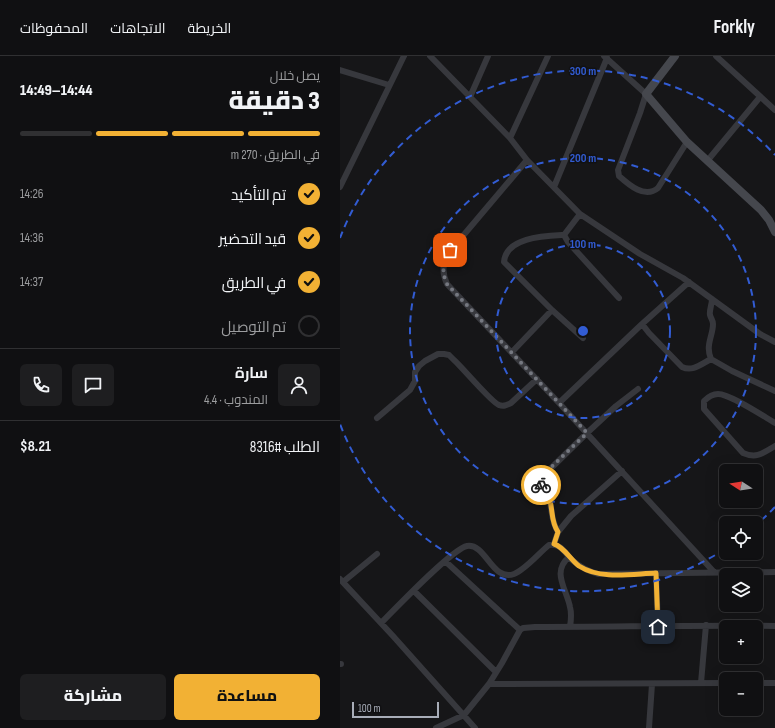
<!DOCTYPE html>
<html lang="ar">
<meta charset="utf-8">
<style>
body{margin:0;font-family:"Sofia Sans Condensed",Cairo,sans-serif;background:#1e1e20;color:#f1f3f6;direction:rtl;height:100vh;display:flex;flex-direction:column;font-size:15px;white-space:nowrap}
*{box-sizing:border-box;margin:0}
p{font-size:13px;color:#9c9d9f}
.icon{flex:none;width:22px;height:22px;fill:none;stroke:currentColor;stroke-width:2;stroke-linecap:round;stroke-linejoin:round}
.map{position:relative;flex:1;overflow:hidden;direction:ltr}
.details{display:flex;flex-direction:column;background:#101012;width:340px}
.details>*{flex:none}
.needle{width:26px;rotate:282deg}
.tools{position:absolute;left:379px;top:408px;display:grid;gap:8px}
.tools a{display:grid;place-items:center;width:44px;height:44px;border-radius:6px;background:#101012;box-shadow:0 4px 16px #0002,0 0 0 1px #303032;font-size:20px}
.scale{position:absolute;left:12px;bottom:10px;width:87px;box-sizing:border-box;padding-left:4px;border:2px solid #a8adb8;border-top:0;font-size:11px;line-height:14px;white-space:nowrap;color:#a8adb8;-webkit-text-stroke:3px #111113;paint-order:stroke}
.pin{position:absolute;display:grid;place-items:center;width:34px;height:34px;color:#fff;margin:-17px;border-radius:8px;box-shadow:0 2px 6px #0006}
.courier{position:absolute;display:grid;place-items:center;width:40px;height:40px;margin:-20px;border:3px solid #f2b134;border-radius:50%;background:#fff;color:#222;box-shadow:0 1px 5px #0007}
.summary em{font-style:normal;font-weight:800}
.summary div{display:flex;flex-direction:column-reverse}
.summary{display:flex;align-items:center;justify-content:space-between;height:68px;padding:0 20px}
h1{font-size:26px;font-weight:800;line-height:30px}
.bar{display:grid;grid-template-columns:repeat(4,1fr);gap:6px 4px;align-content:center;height:48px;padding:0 20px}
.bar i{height:5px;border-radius:3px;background:#303032}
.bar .active{background:#f2b134}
.bar p{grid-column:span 4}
.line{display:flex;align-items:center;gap:10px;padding:0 20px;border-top:1px solid #303032}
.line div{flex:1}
.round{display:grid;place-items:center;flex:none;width:42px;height:42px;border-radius:6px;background:#1e1e20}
ol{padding:0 20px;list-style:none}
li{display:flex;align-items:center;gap:12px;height:44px}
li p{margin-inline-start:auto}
li .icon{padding:4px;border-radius:50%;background:#f2b134;color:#111;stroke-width:4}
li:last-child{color:#9c9d9f}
li i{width:22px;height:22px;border:2px solid #303032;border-radius:50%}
.cta{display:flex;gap:8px;margin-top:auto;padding:8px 20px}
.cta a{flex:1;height:46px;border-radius:6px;background:#f2b134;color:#111;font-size:16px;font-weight:800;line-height:46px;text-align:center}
.cta a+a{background:#1e1e20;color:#f1f3f6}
header{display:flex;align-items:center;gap:24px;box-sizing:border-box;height:56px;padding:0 20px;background:#101012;border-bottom:1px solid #303032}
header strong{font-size:19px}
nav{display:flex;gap:22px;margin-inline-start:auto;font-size:14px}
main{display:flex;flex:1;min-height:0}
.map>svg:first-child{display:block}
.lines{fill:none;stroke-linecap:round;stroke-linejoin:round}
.street{stroke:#37383d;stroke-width:6}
.secondary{stroke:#45474d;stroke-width:8}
.done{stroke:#757880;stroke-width:4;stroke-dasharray:0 7.2}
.route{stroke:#f2b134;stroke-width:5}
.ring{fill:none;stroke:#325cd3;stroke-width:2;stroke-dasharray:7 5}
.centre{fill:#325cd3;stroke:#111113;stroke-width:2}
.ring-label{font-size:12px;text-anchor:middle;font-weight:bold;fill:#325cd3;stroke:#111113;stroke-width:3;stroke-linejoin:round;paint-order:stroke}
</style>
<header>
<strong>Forkly</strong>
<nav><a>الخريطة</a><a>الاتجاهات</a><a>المحفوظات</a></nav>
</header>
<main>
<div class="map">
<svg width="435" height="672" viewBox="0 0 435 672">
<rect width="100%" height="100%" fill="#161618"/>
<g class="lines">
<path class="street" d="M90,0L170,82L187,104L240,158L300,198L343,222L420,278L435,286
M264,0L306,38L300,57L278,114L279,120C289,129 305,143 318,132L347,86
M376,0L435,54
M0,14L49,29
M130,41L148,0
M170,82L208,0
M187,104L111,194C103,205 101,215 107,228L219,347L374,516
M368,104L420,41
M0,131L64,0
M214,131L267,2
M240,158L224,179L228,186L279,242
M224,179C205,180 166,181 164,206L212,254L243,282
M349,226L302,268L309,277L342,311C353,316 361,308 371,303
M372,243C372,248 369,255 370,259C371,263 373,264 373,268C373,280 365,289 371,303L392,315L435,335
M172,296L212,254
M219,347L302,268
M37,362L70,334L75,325V316L79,310L85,305L98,298H104L109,299L114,304C122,311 152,347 159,349C164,351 167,349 171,347L197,323
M435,367C423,360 390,338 378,338C373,338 368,341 364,345V353L403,397C417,403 423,397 435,390
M218,476C210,464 213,452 208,440C206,433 200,431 200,423L247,377L276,350L298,333
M214,488L218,476L231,460L282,415
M229,501C211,516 227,534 230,551C232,558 231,564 230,571
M105,505L180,574
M316,517L318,571
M0,523L53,580L135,672
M3,526L37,498
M74,535L156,616
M41,567C55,553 112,493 127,490C146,487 152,526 174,518C185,514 200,496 209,489C222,487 225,498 232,504C240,511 248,515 258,518L435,516
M0,608H1
M361,627L366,569
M416,627H435
M149,628L386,627
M96,672L124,659L149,628L162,607L180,574L183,572L195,571C275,571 355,569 435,570
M309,672L312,628"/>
<path class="secondary" d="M335,0L306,38L347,86L421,154L429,164L435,176"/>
</g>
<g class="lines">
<path class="done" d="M110,194C103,205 101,215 107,228L247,377L201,421L200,423L201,429"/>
<path class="route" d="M201,429C205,434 208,438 210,445C213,456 211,466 218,476L214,488C224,491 230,503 239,510C261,524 291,518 316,517L318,571"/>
</g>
<g class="ring">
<circle cx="243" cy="275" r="87"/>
<circle cx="243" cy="275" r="173"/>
<path d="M435 451A260 260 0 0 1 417 468M385 493A260 260 0 0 1 0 368M0 182A260 260 0 0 1 435 99"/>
</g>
<circle cx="243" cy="275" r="6" class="centre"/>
<g class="ring-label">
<text x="243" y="19">300 m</text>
<text x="243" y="106">200 m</text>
<text x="243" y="192">100 m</text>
</g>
</svg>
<div class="tools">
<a><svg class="needle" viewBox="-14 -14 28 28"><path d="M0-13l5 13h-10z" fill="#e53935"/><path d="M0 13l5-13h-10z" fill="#9c9d9f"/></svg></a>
<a><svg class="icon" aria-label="locate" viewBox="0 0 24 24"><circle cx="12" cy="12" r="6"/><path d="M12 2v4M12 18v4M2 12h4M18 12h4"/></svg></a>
<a><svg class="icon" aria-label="layers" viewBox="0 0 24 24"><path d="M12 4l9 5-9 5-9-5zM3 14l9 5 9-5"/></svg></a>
<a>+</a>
<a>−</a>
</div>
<div class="scale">100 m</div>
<div class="pin" style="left:110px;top:194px;background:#ea580c"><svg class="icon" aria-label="bag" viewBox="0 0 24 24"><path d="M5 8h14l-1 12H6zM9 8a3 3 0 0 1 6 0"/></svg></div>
<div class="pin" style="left:318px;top:571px;background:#1f2937"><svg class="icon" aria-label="home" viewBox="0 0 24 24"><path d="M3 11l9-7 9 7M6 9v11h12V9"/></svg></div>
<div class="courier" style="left:201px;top:429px"><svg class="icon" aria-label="bike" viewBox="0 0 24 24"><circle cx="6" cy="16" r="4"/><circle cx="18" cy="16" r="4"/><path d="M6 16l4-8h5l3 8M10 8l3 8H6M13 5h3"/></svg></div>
</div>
<section class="details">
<div class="summary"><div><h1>3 دقيقة</h1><p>يصل خلال</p></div><em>14:44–14:49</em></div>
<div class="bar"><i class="active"></i><i class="active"></i><i class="active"></i><i></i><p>في الطريق · 270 m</p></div>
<ol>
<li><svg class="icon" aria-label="check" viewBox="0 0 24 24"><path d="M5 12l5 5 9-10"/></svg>تم التأكيد<p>14:26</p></li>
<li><svg class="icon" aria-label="check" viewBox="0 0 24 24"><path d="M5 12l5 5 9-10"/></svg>قيد التحضير<p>14:36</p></li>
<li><svg class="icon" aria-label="check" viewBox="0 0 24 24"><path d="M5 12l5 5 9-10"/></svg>في الطريق<p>14:37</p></li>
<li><i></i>تم التوصيل</li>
</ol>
<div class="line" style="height:72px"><a class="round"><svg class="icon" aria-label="person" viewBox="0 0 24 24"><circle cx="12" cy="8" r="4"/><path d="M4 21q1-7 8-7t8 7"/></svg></a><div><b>سارة</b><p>المندوب · 4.4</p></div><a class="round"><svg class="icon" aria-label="chat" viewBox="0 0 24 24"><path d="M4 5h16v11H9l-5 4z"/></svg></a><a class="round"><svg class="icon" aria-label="phone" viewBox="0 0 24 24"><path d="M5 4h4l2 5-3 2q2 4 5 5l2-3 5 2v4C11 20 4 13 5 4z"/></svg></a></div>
<div class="line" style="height:52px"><div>الطلب #8316</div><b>$8.21</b></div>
<div class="cta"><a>مساعدة</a><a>مشاركة</a></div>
</section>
</main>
